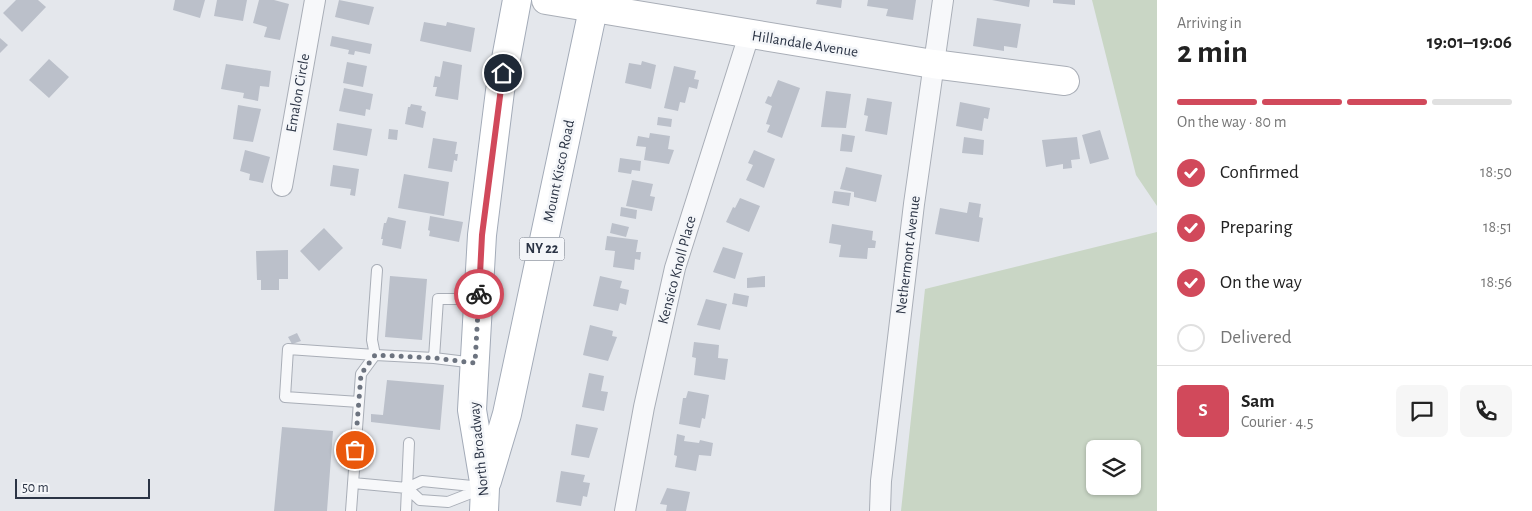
<!DOCTYPE html>
<meta charset="utf-8">
<style>
body{margin:0;font-family:"Alegreya Sans",sans-serif;background:#f6f6f6;color:#222;height:100vh;display:flex;flex-direction:column;font-size:19px;white-space:nowrap}
*{box-sizing:border-box;margin:0}
p{font-size:16px;color:#767676}
.icon{flex:none;width:28px;height:28px;fill:none;stroke:currentColor;stroke-width:2;stroke-linecap:round;stroke-linejoin:round}
.map{position:relative;flex:1;overflow:hidden}
.side{display:flex;flex-direction:column;background:#fff;width:375px}
.side>*{flex:none}
.tools{position:absolute;left:1086px;top:440px;display:grid;gap:10px}
.tools a{display:grid;place-items:center;width:55px;height:55px;border-radius:8px;background:#fff;box-shadow:0 1px 4px #0004;font-size:25px}
.scale{position:absolute;left:15px;bottom:12px;width:135px;box-sizing:border-box;padding-left:5px;border:2px solid #2b3445;border-top:0;font-size:14px;line-height:18px;white-space:nowrap;color:#2b3445;-webkit-text-stroke:4px #f4f6f9;paint-order:stroke}
.pin{position:absolute;display:grid;place-items:center;width:42px;height:42px;color:#fff;margin:-21px;border:2px solid #fff;border-radius:50%;box-shadow:0 1px 5px #0007}
.courier{position:absolute;display:grid;place-items:center;width:50px;height:50px;margin:-25px;border:4px solid #d1495b;border-radius:50%;background:#fff;color:#222;box-shadow:0 1px 6px #0007}
.headline em{font-style:normal;font-weight:700}
.headline div{display:flex;flex-direction:column-reverse}
.headline{display:flex;align-items:center;justify-content:space-between;height:85px;padding:0 20px}
h1{font-size:32px;font-weight:700;line-height:38px}
.bar{display:grid;grid-template-columns:repeat(4,1fr);gap:8px 5px;align-content:center;height:60px;padding:0 20px}
.bar i{height:6px;border-radius:4px;background:#e0e0e0}
.bar .active{background:#d1495b}
.bar p{grid-column:span 4}
.line{display:flex;align-items:center;gap:12px;padding:0 20px;border-top:1px solid #e0e0e0}
.line div{flex:1}
.round{display:grid;place-items:center;flex:none;width:52px;height:52px;border-radius:8px;background:#f6f6f6}
ol{padding:0 20px;list-style:none}
li{display:flex;align-items:center;gap:15px;height:55px}
li p{margin-inline-start:auto}
li .icon{padding:5px;border-radius:50%;background:#d1495b;color:#fff;stroke-width:4}
li:last-child{color:#767676}
li i{width:28px;height:28px;border:2px solid #e0e0e0;border-radius:50%}
main{display:flex;flex:1;min-height:0}
.map>svg:first-child{display:block}
.green{fill:#c9d6c5;fill-rule:evenodd}
.building{fill:#bbc0ca}
.lines{fill:none;stroke-linecap:round;stroke-linejoin:round}
.lane-casing{stroke:#a9aeb7;stroke-width:12}
.street-casing{stroke:#a9aeb7;stroke-width:22}
.secondary-casing{stroke:#a9aeb7;stroke-width:30}
.primary-casing{stroke:#a3abb8;stroke-width:30}
.lane{stroke:#f7f8fa;stroke-width:10}
.street{stroke:#f7f8fa;stroke-width:20}
.secondary{stroke:#fff;stroke-width:28}
.primary{stroke:#fff;stroke-width:28}
.done{stroke:#6c737f;stroke-width:5;stroke-dasharray:0 9}
.route{stroke:#d1495b;stroke-width:6}
.labels{text-anchor:middle;dominant-baseline:central;stroke-width:5;stroke-linejoin:round;paint-order:stroke}
.shield{fill:#f4f6f9;stroke:#676e7b;stroke-width:1}
.shield-label{font-size:14px;font-weight:bold;fill:#2b3445}
.street-label{font-size:15px;fill:#2b3445;stroke:#f4f6f9}
</style>
<main>
<div class="map">
<svg width="1157" height="511" viewBox="0 0 1157 511">
<rect width="100%" height="100%" fill="#e4e7ec"/>
<path class="green" d="M1092,0H1157V206L1136,175Z
M1157,232V511H901L925,289ZM1095,449H1132V486H1095Z"/>
<path class="building" d="M16,0H38L46,7L22,32L3,13Z
M175,0H205L200,18L173,10Z
M217,0H247L243,21L214,16Z
M259,0H274L289,4L280,40L264,37L267,27L253,23Z
M339,0L374,7L369,25L335,17Z
M817,0H842L841,8L816,4Z
M868,0H916L913,20L886,16L888,9L867,6Z
M992,0H1030L1029,7Z
M1053,0H1075V5L1053,3Z
M977,18L1021,24L1017,48L1004,46V51L973,46Z
M424,22L446,26L447,22L475,28L471,52L420,41Z
M332,36L372,44L370,54L355,51L354,55L348,54L349,50L330,46Z
M0,38L8,45L0,53Z
M49,59L69,77L49,98L29,80Z
M443,61L462,65L458,100L435,96L437,87H433L435,76L440,77Z
M642,61L656,65L651,89L625,83L629,63L641,65Z
M347,62L367,66L363,87L343,83Z
M226,64L271,71L269,87L260,86L258,101L243,98L244,93L221,89Z
M674,66L696,71L694,79L699,80L697,89L689,87L685,103L680,102L678,111L664,108Z
M778,80L800,88L782,138L767,132L770,125L766,124L772,106L765,103L768,96L771,97Z
M344,88L373,94L370,110L366,109L365,116L339,111Z
M826,91L851,94L846,128L821,127Z
M867,98L892,102L887,135L865,131L868,116L864,115Z
M960,102L990,108L988,119L984,118L982,131L956,126Z
M411,104L422,106L421,110L426,112L423,128L405,124L408,107H410Z
M238,105L261,109L253,142L233,139Z
M658,117L672,119L671,127L657,125Z
M337,123L372,129L367,156L333,150Z
M389,129L398,130L397,140L388,139Z
M1100,130L1109,159L1090,164L1082,135Z
M650,133L670,136L668,149L674,150L669,164L644,160L646,147L636,146L638,136L649,138Z
M842,134L855,136L852,152L840,151Z
M964,137L984,140L983,155L962,153Z
M1077,137L1080,159L1071,160L1072,168L1063,169V164L1046,167L1042,140Z
M433,138L457,142L455,154H458L457,161L454,160L452,172L428,168Z
M245,150L270,157L263,183L249,180L250,174L240,171Z
M754,150L775,159L764,188L746,180L753,165L748,163Z
M620,158L641,161L640,171L632,170L631,174L618,172Z
M333,165L359,169L355,196L350,195L351,189L330,186Z
M846,167L882,175L876,202L854,197V192L840,189Z
M404,174L449,182L444,216L398,208Z
M632,180L653,184L650,196L655,197L652,211L626,206Z
M834,191L851,193L849,206L832,203Z
M740,198L760,206L749,232L726,222L733,207L735,208Z
M969,202L981,204L979,217L983,218L979,242L935,234L940,208L967,213Z
M621,207L637,210L636,219L620,216Z
M430,216L463,222L459,242L429,236L430,231L428,230Z
M388,217L406,221L401,249L382,245L383,239H381L384,223H386Z
M612,223L629,227L626,237L610,233Z
M832,224L873,231L872,240L876,241L875,248H868L867,259L839,257L841,245L829,243Z
M324,228L343,248L319,271L300,251Z
M607,236L638,240L636,252H641L640,260L635,259L634,270L613,267L615,251L605,250Z
M723,247L743,253L735,279L713,272Z
M288,250V279H279V290H261V280H257L256,251Z
M390,276L427,279L422,340L385,337Z
M600,276L622,281L620,288L629,290L626,305L620,303L618,311L593,306Z
M765,276V287L747,288V278Z
M734,293L749,296L747,307L732,304Z
M706,299L727,304L720,330L697,325Z
M590,325L613,331L612,336L617,337L608,361L583,355Z
M297,333L301,341L292,344L288,337Z
M694,342L719,345L718,358L728,359L725,380L694,375L696,358L692,357Z
M589,373L604,376L601,391L608,392L604,411L582,407Z
M387,380L444,385L440,430L371,422V414L383,415Z
M688,391L709,395L705,419L702,418L700,428L679,424L683,398H686Z
M576,424L598,428L589,458L571,455Z
M282,427L333,431L327,511H274Z
M677,434L685,436L684,441L699,443L700,440L713,443L711,456L699,455L696,471L675,467L677,456L674,455Z
M561,471L585,475L583,482L590,483L587,497L583,496L581,506L556,502Z
M667,488L690,492L686,511H666L667,505L660,504Z"/>
<g class="lines">
<g class="lane-casing">
<path id="lane" d="M434,358L438,299H478
M359,402L285,397L288,349L375,355L372,340L377,270
M353,483L407,488L422,481L482,487
M407,488L420,500L448,502L484,488
M351,511L361,374L375,355L434,358L475,363
M406,511L409,443"/>
</g>
<g class="street-casing">
<path id="street" d="M282,186L315,0
M625,511L644,407L675,268L749,35
M880,511L881,481L914,204L943,0"/>
</g>
<g class="secondary-casing">
<path id="secondary" d="M546,0L933,64L1065,81"/>
</g>
<g class="primary-casing">
<path id="primary" d="M487,481L507,414L595,0
M484,511L485,488L472,410L482,235L500,91L517,0"/>
</g>
<use href="#lane" class="lane"/>
<use href="#street" class="street"/>
<use href="#secondary" class="secondary"/>
<use href="#primary" class="primary"/>
</g>
<g class="lines">
<path class="done" d="M355,450L361,374L375,355L434,358L475,363L479,294"/>
<path class="route" d="M479,294L482,235L503,73"/>
</g>
<g class="labels">
<rect class="shield" x="519.5" y="237.5" width="45" height="23" rx="4"/>
<g class="shield-label">
<text x="542" y="249">NY 22</text>
</g>
<g class="street-label">
<text transform="translate(805 44) rotate(9)">Hillandale Avenue</text>
<text transform="translate(298 93) rotate(-80)">Emalon Circle</text>
<text transform="translate(559 171) rotate(-78)">Mount Kisco Road</text>
<text transform="translate(908 255) rotate(-83)">Nethermont Avenue</text>
<text transform="translate(677 270) rotate(-75)">Kensico Knoll Place</text>
<text transform="translate(479 449) rotate(-96)">North Broadway</text>
</g>
</g>
</svg>
<div class="tools">
<a><svg class="icon" aria-label="layers" viewBox="0 0 24 24"><path d="M12 4l9 5-9 5-9-5zM3 14l9 5 9-5"/></svg></a>
</div>
<div class="scale">50 m</div>
<div class="pin" style="left:355px;top:450px;background:#ea580c"><svg class="icon" aria-label="bag" viewBox="0 0 24 24"><path d="M5 8h14l-1 12H6zM9 8a3 3 0 0 1 6 0"/></svg></div>
<div class="pin" style="left:503px;top:73px;background:#1f2937"><svg class="icon" aria-label="home" viewBox="0 0 24 24"><path d="M3 11l9-7 9 7M6 9v11h12V9"/></svg></div>
<div class="courier" style="left:479px;top:294px"><svg class="icon" aria-label="bike" viewBox="0 0 24 24"><circle cx="6" cy="16" r="4"/><circle cx="18" cy="16" r="4"/><path d="M6 16l4-8h5l3 8M10 8l3 8H6M13 5h3"/></svg></div>
</div>
<section class="side">
<div class="headline"><div><h1>2 min</h1><p>Arriving in</p></div><em>19:01–19:06</em></div>
<div class="bar"><i class="active"></i><i class="active"></i><i class="active"></i><i></i><p>On the way · 80 m</p></div>
<ol>
<li><svg class="icon" aria-label="check" viewBox="0 0 24 24"><path d="M5 12l5 5 9-10"/></svg>Confirmed<p>18:50</p></li>
<li><svg class="icon" aria-label="check" viewBox="0 0 24 24"><path d="M5 12l5 5 9-10"/></svg>Preparing<p>18:51</p></li>
<li><svg class="icon" aria-label="check" viewBox="0 0 24 24"><path d="M5 12l5 5 9-10"/></svg>On the way<p>18:56</p></li>
<li><i></i>Delivered</li>
</ol>
<div class="line" style="height:90px"><b class="round" style="background:#d1495b;color:#fff">S</b><div><b>Sam</b><p>Courier · 4.5</p></div><a class="round"><svg class="icon" aria-label="chat" viewBox="0 0 24 24"><path d="M4 5h16v11H9l-5 4z"/></svg></a><a class="round"><svg class="icon" aria-label="phone" viewBox="0 0 24 24"><path d="M5 4h4l2 5-3 2q2 4 5 5l2-3 5 2v4C11 20 4 13 5 4z"/></svg></a></div>
</section>
</main>
